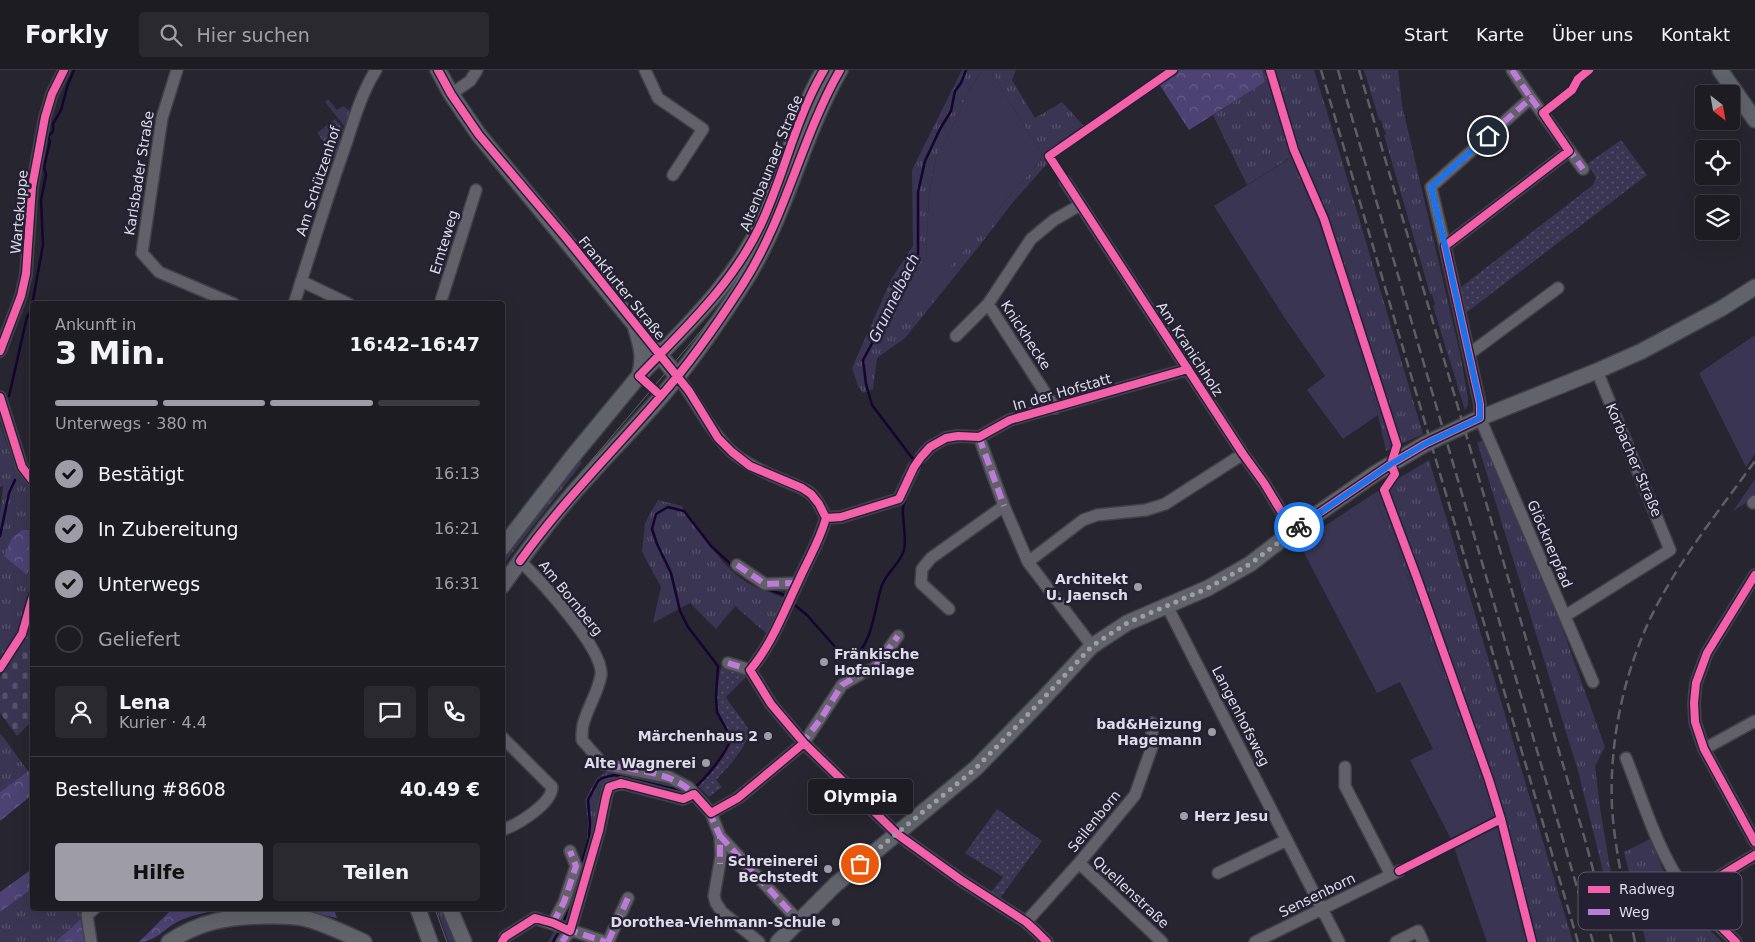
<!DOCTYPE html>
<html lang="de">
<meta charset="utf-8">
<style>
body{margin:0;font-family:"DejaVu Sans",sans-serif;background:#2a2930;color:#f1f3f6;height:100vh;display:flex;flex-direction:column;font-size:19px;white-space:nowrap}
*{box-sizing:border-box;margin:0}
p{font-size:16px;color:#a0a1a6}
.icon{flex:none;width:28px;height:28px;fill:none;stroke:currentColor;stroke-width:2;stroke-linecap:round;stroke-linejoin:round}
.map{position:relative;flex:1;overflow:hidden}
.side{position:absolute;left:30px;top:231px;width:475px;height:610px;display:flex;flex-direction:column;background:#1d1c23;border-radius:5px;box-shadow:0 5px 20px #0002,0 0 0 1px #3b3a41}
.side>*{flex:none}
.needle{width:32px;rotate:149deg}
.fabs{position:absolute;left:1695px;top:15px;display:grid;gap:10px}
.fabs a{display:grid;place-items:center;width:45px;height:45px;border-radius:5px;background:#1d1c23;box-shadow:0 5px 20px #0002,0 0 0 1px #3b3a41;font-size:25px}
.pin{position:absolute;display:grid;place-items:center;width:42px;height:42px;color:#fff;margin:-21px;border:2px solid #fff;border-radius:50%;box-shadow:0 1px 5px #0007}
.courier{position:absolute;display:grid;place-items:center;width:50px;height:50px;margin:-25px;border:4px solid #1a73e8;border-radius:50%;background:#fff;color:#222;box-shadow:0 1px 6px #0007}
.bubble{position:absolute;height:35px;border-radius:5px;background:#1d1c23;box-shadow:0 5px 20px #0002,0 0 0 1px #3b3a41;font-size:16px;font-weight:700;line-height:35px;text-align:center}
.overview em{font-style:normal;font-weight:700}
.overview div{display:flex;flex-direction:column-reverse}
.overview{display:flex;align-items:center;justify-content:space-between;height:85px;padding:0 25px}
h1{font-size:32px;font-weight:700;line-height:38px}
.bar{display:grid;grid-template-columns:repeat(4,1fr);gap:8px 5px;align-content:center;height:60px;padding:0 25px}
.bar i{height:6px;border-radius:4px;background:#3b3a41}
.bar .on{background:#9d9ca7}
.bar p{grid-column:span 4}
.line{display:flex;align-items:center;gap:12px;padding:0 25px;border-top:1px solid #3b3a41}
.line div{flex:1}
.round{display:grid;place-items:center;flex:none;width:52px;height:52px;border-radius:5px;background:#2a2930}
ol{padding:0 25px;list-style:none}
li{display:flex;align-items:center;gap:15px;height:55px}
li p{margin-inline-start:auto}
li .icon{padding:5px;border-radius:50%;background:#9d9ca7;color:#111;stroke-width:4}
li:last-child{color:#a0a1a6}
li i{width:28px;height:28px;border:2px solid #3b3a41;border-radius:50%}
.cta{display:flex;gap:10px;margin-top:auto;padding:10px 25px}
.cta a{flex:1;height:58px;border-radius:5px;background:#9d9ca7;color:#111;font-size:20px;font-weight:700;line-height:58px;text-align:center}
.cta a+a{background:#2a2930;color:#f1f3f6}
header{display:flex;align-items:center;gap:30px;box-sizing:border-box;height:70px;padding:0 25px;background:#1d1c23;border-bottom:1px solid #3b3a41}
header strong{font-size:24px}
nav{display:flex;gap:28px;margin-inline-start:auto;font-size:18px}
.search{width:350px;height:45px;background:#2a2930;display:flex;align-items:center;gap:12px;box-sizing:border-box;padding:0 18px;border-radius:5px;color:#a0a1a6;font-size:19px}
.map>svg:first-child{display:block}
.grass{fill:url(#grass-tufts)}
.forest{fill:url(#forest-crowns)}
.cemetery{fill:url(#cemetery-stones)}
.park{fill:url(#park-dots)}
.garden{fill:#3a3552}
.lines{fill:none;stroke-linecap:round;stroke-linejoin:round}
.stream{stroke:#150431;stroke-width:2.5}
.street-casing{stroke:#414049;stroke-width:14}
.secondary-casing{stroke:#414049;stroke-width:18}
.street{stroke:#626069;stroke-width:11}
.secondary{stroke:#606369;stroke-width:15}
.tram{stroke:#5f5e66;stroke-width:1}
.rail{stroke:#5f5e66;stroke-width:2.5;stroke-dasharray:10 5;stroke-linecap:butt}
.quiet{stroke:#bd7bd9;stroke-width:6;stroke-dasharray:12 6;stroke-linecap:butt}
.cycleway-casing{stroke:#242133;stroke-width:11}
.cycleway{stroke:#f560ab;stroke-width:8}
.done{stroke:#9d9ca7;stroke-width:5;stroke-dasharray:0 9}
.route{stroke:#1a73e8;stroke-width:6}
.poi-dot{fill:#9d9ca7;stroke:#242133;stroke-width:2}
.labels{text-anchor:middle;dominant-baseline:central;stroke-width:5;stroke-linejoin:round;paint-order:stroke}
.street-label{font-size:14px;fill:#dddce8;stroke:#242133}
.poi-label{font-size:14px;font-weight:bold;fill:#dddce8;stroke:#242133;text-anchor:end}
.water-label{font-size:15px;font-style:italic;fill:#d7d2f5;stroke:#242133}
.key{fill:#242133;stroke:#5c5969;stroke-width:1}
.key-label{font-size:14px;fill:#dddce8}
</style>
<header>
<strong>Forkly</strong>
<div class="search"><svg class="icon" aria-label="search" viewBox="0 0 24 24"><circle cx="10" cy="10" r="6"/><path d="M15 15l6 6"/></svg>Hier suchen</div>
<nav><a>Start</a><a>Karte</a><a>Über uns</a><a>Kontakt</a></nav>
</header>
<div class="map">
<svg width="1755" height="872" viewBox="0 0 1755 872">
<defs>
<pattern id="grass-tufts" width="24" height="20" patternUnits="userSpaceOnUse" patternTransform="scale(1.25)"><rect width="24" height="20" fill="#3a3552"/><path d="M3 7l-1-3M5 7V3M7 7l1-3M15 17l-1-3M17 17v-4M19 17l1-3" fill="none" stroke="#56526b"/></pattern>
<pattern id="forest-crowns" width="20" height="18" patternUnits="userSpaceOnUse" patternTransform="scale(1.25)"><rect width="20" height="18" fill="#4c4273"/><path d="M2 6a3 3 0 1 1 6 0M12 15a3 3 0 1 1 6 0" fill="none" stroke="#655d87"/></pattern>
<pattern id="cemetery-stones" width="16" height="16" patternUnits="userSpaceOnUse" patternTransform="scale(1.25)"><rect width="16" height="16" fill="#3a3552"/><path d="M2 7V4a2 2 0 0 1 4 0v3zM10 15v-3a2 2 0 0 1 4 0v3z" fill="#56526b"/></pattern>
<pattern id="park-dots" width="8" height="8" patternUnits="userSpaceOnUse" patternTransform="scale(1.25)"><rect width="8" height="8" fill="#3a3552"/><path d="M2 2h.1M6 6h.1" fill="none" stroke="#56526b" stroke-width="1.8" stroke-linecap="round"/></pattern>
</defs>
<rect width="100%" height="100%" fill="#27252f"/>
<path class="grass" d="M962,0H983L967,24L959,43L936,88L929,125L926,186L897,235L996,142L1040,91L1042,84L1008,30L991,0H1016L1012,10L1035,48L1062,32L1084,56L1166,0H1179L1046,95L1013,132L976,180L905,268L877,288L873,319L863,323L858,316L852,298L892,208L913,176L912,100Z
M1262,0H1314L1342,91L1423,364L1386,381L1378,345L1334,193L1317,148L1288,89L1247,115L1213,45L1265,12Z
M1364,0H1398L1402,35L1460,283L1468,328V335L1465,340L1433,236L1435,235L1432,224H1430L1384,65H1386L1381,50H1379Z
M328,29L337,40L343,36L350,41L345,57L325,32Z
M335,49L344,60L342,64L339,63L338,68L341,69L335,89L331,88L330,92L333,93L331,97L327,93L326,86L332,81L317,63Z
M0,353C7,372 14,406 32,416V460H22L27,505L32,490V509L18,562L0,590V443L3,416L0,417Z
M1483,371L1560,552L1605,677L1595,696L1600,738L1613,815L1607,817L1578,701L1477,372Z
M577,389L582,393L503,495V487L513,472Z
M1429,390L1573,872H1525L1512,815L1493,748L1433,577L1396,477L1373,424Z
M658,430L682,436C685,445 693,451 698,458C712,478 725,499 748,513C758,519 772,523 784,528L767,564L735,536L716,559L690,533L653,553L661,517L642,482L645,453Z
M1,664L28,701L0,722V665Z
M608,700C636,704 661,707 686,721L687,725L611,710L604,714L599,723L597,760L561,872H548L557,856L574,815L587,771L588,750L585,730L597,708Z
M1650,769L1665,804L1685,836L1722,872H1646L1624,782Z
M32,819V839H80L81,849L55,872H0V842Z
M436,839H445L456,872H449Z"/>
<path class="forest" d="M1179,0H1262L1265,12L1189,60L1159,14Z
M22,460H32V490L27,505L4,486L12,468Z
M28,701L32,705V725L0,751V722Z
M32,799V819L0,842V822Z
M172,839H223C208,842 191,845 177,852C164,859 155,872 139,872Z
M294,839H334L337,848Z
M81,849L85,872H55Z"/>
<path class="cemetery" d="M32,546V651L17,666L0,643V607L27,566Z"/>
<path class="park" d="M1621,70L1647,105L1466,243L1461,217L1593,115L1596,107L1587,94Z
M722,595H729L747,606L726,627C732,638 741,646 747,657C755,670 725,700 716,710L722,717L709,727L697,715C705,705 727,683 730,672C733,662 719,651 717,641C714,627 718,609 722,595Z
M997,739L1042,771L1000,828L991,822L1003,807L965,783Z"/>
<path class="garden" d="M983,0H991L1008,30L1042,84L1040,91L996,142L906,250L897,235L926,186L929,125L936,88L959,43L967,24Z
M1289,89L1317,148L1334,193L1378,345L1343,369L1307,320L1325,306L1284,247L1214,136Z
M1755,265V384L1746,397L1699,303Z
M1755,409V427L1733,441Z
M1373,424L1396,477L1433,577L1493,748L1512,815L1525,872H1487L1451,769L1410,690L1433,679L1400,612L1377,623L1299,473Z"/>
<g class="lines">
<path class="stream" d="M9,326L27,247L31,241L43,175L41,130L46,105L44,97L50,71L48,67L53,61V54L61,40L68,14L74,0
M916,393L872,335L866,314L863,290L889,242L898,214L918,184V122L925,91L940,59L951,41L955,21L961,13L966,0
M0,466L9,423L15,410
M746,507L755,514
M767,519L782,524L787,528
M791,532L807,545L844,587C872,591 875,532 882,515C887,502 900,494 904,480C907,466 902,451 903,438C904,431 908,423 911,416
M694,718C705,709 728,682 731,668L717,642L716,627L718,596L688,557L680,541L671,503L657,474L652,459L656,444L668,437L684,441L711,476L734,497
M580,798L589,768L590,753L588,730L598,711L602,708L614,705L683,721L686,720
M563,855L572,824
M553,872L560,860"/>
<g class="street-casing">
<path id="street" d="M177,0L162,48L142,183L159,202L234,234
M645,0L658,28L703,59L673,105
M1512,0L1531,28
M451,24L470,11L477,0
M1583,99L1531,28L1431,117L1445,176L1480,334V348L1593,612
M1065,111L1243,384L1264,413L1293,461
M1445,176L1569,81
M301,211L349,234
M294,234C311,181 327,127 346,74C354,49 362,22 376,0
M440,234L476,120
M956,266L988,234
M0,281L21,226L26,204L32,117L45,47L52,24L64,0
M1469,284L1558,218
M677,306C696,330 709,360 731,381C747,395 766,403 785,411C794,415 805,418 812,425C819,432 822,440 826,448C819,473 808,489 798,512C783,543 772,574 750,600
M0,327L22,397L32,410
M1055,338L988,234L1031,169L1054,150L1080,135
M979,367L1004,436
M921,387L930,377L946,368L958,366L979,367L1010,350L1188,299
M1753,433L1755,431
M826,448L841,447L899,429L914,397
M520,491C539,509 604,579 601,605C598,623 587,638 583,655C582,660 582,666 582,670L603,694L669,707L688,717L711,743L720,766L721,786L714,826L716,833L722,842L759,872
M1028,492L1083,450L1097,445L1146,440L1165,434L1243,384
M737,495L765,514L797,513
M1755,505L1707,583L1696,613L1694,633L1695,652L1704,679L1755,772
M1167,536L1339,872
M949,539L921,513L922,499L931,488L1004,436L1028,492L1092,576
M1565,546L1670,480L1597,301
M728,593L750,600L771,634L804,673L897,764L961,810L1026,852L1036,861L1047,872
M502,667L552,717C552,734 517,755 502,760
M1704,679L1755,651
M1626,688C1644,733 1658,784 1688,823C1701,841 1720,856 1736,872
M1345,697V716L1391,805
M711,743L738,728L804,673L842,615L864,602L874,599L898,566
M720,766L795,847
M1079,793L1162,872
M1218,803L1287,770
M1689,825L1755,785
M1026,852L1079,793L1135,725L1152,677V653
M553,853L564,832L576,796L570,781
M505,867L535,848L606,872
M91,872L87,845L94,839
M562,872L570,861L599,761L606,727L609,717L621,713L683,729L694,724
M608,872L628,828
M1255,872L1399,801
M1396,872L1418,861L1423,872"/>
</g>
<g class="secondary-casing">
<path id="secondary" d="M438,0L451,24L479,65L677,306
M1720,0L1755,50
M639,306C685,258 734,213 762,152C785,102 796,47 824,0
M502,478L573,386L639,306C645,289 641,275 636,259
M502,516C521,490 539,464 559,440C591,401 628,365 661,327C691,292 718,253 743,214C786,147 801,68 840,0
M418,839L430,872
M450,839L464,872
M169,872C200,851 228,847 265,846C279,846 293,845 307,849C326,854 346,864 364,872
M778,872L835,815L976,698L1041,631L1092,576L1127,553L1208,518L1250,494L1293,461L1376,403L1425,374L1480,348L1597,301L1642,281L1722,238L1755,217"/>
</g>
<use href="#street" class="street"/>
<use href="#secondary" class="secondary"/>
<path class="tram" d="M502,504L564,423L717,242C740,212 760,180 775,144C795,96 808,45 835,0
M435,839L447,872"/>
<path class="rail" d="M1321,0L1578,872
M1338,0L1593,872
M1359,0L1586,773L1612,872
M1635,872C1626,827 1615,783 1612,737C1609,668 1625,596 1657,535C1684,484 1721,438 1755,391"/>
<path class="quiet" d="M1512,0L1531,28
M1567,77L1583,99
M1446,180L1431,117L1531,28L1545,47
M979,367L1004,436
M737,495L765,514L797,513
M728,593L750,600L752,604
M801,675L820,650L842,615L864,602L874,599L898,566
M609,695C639,701 674,702 696,726
M709,741L720,766V794
M720,766L795,847
M553,853L564,832L576,796L570,781
M566,859L606,872
M562,872L571,859
M608,872L628,828"/>
<g class="cycleway-casing">
<path id="cycleway" d="M438,0L451,24L479,65L567,169L689,321L718,368L732,382L750,396L802,418L811,424L819,434L826,448C819,473 808,489 798,512C783,543 772,574 750,600L771,634L804,673L897,764L961,810L1026,852L1036,861L1047,872
M1173,0L1049,86L1243,384L1264,413L1293,461L1391,394L1425,374L1480,348V334L1445,176L1569,81L1543,43L1572,20L1578,9L1589,0
M1270,0L1294,80L1324,149L1397,375L1391,394L1395,404L1384,420L1417,508L1489,710L1501,749L1532,872
M0,281L21,226L26,204L32,117L45,47L52,24L64,0
M661,326L639,306C685,258 734,213 762,152C785,102 796,47 824,0
M0,327L22,397L32,410
M826,448L841,447L899,429L914,397L921,387L930,377L946,368L958,366L979,367L1010,350L1188,299
M520,491C562,432 613,382 660,327C691,292 718,253 743,214C786,147 801,68 840,0
M1755,505L1707,583L1696,613L1694,633L1695,652L1704,679L1755,772
M0,598L22,564L32,529
M1399,801L1501,749
M502,872L505,867L535,848L553,853L570,861L599,761L606,727L609,717L621,713L683,729L694,724L711,743L738,728L804,673
M1736,872L1689,825L1755,785"/>
</g>
<use href="#cycleway" class="cycleway"/>
</g>
<g class="lines">
<path class="done" d="M860,794L976,698L1041,631L1092,576L1127,553L1208,518L1250,494L1299,457"/>
<path class="route" d="M1299,457L1391,394L1425,374L1480,348V334L1445,176L1431,117L1488,66"/>
</g>
<g class="poi-dot">
<circle cx="1138" cy="517" r="5"/>
<circle cx="824" cy="592" r="5"/>
<circle cx="1212" cy="662" r="5"/>
<circle cx="768" cy="666" r="5"/>
<circle cx="706" cy="693" r="5"/>
<circle cx="1184" cy="746" r="5"/>
<circle cx="828" cy="799" r="5"/>
<circle cx="836" cy="852" r="5"/>
</g>
<g class="labels">
<g class="street-label">
<text transform="translate(771 93) rotate(-68)">Altenbaunaer Straße</text>
<text transform="translate(139 103) rotate(-81)">Karlsbader Straße</text>
<text transform="translate(318 111) rotate(-72)">Am Schützenhof</text>
<text transform="translate(19 142) rotate(-85)">Wartekuppe</text>
<text transform="translate(444 172) rotate(-73)">Ernteweg</text>
<text transform="translate(622 218) rotate(51)">Frankfurter Straße</text>
<text transform="translate(1026 265) rotate(57)">Knickhecke</text>
<text transform="translate(1190 279) rotate(57)">Am Kranichholz</text>
<text transform="translate(1062 322) rotate(-16)">In der Hofstatt</text>
<text transform="translate(1634 390) rotate(67)">Korbacher Straße</text>
<text transform="translate(1550 474) rotate(67)">Glöcknerpfad</text>
<text transform="translate(571 528) rotate(51)">Am Bornberg</text>
<text transform="translate(1241 646) rotate(63)">Langenhofsweg</text>
<text transform="translate(1094 751) rotate(-51)">Seilenborn</text>
<text transform="translate(1131 822) rotate(43)">Quellenstraße</text>
<text transform="translate(1317 825) rotate(-26)">Sensenborn</text>
</g>
<g class="poi-label">
<text x="1128" y="509">Architekt<tspan x="1128" dy="16">U. Jaensch</tspan></text>
<text x="834" y="584" text-anchor="start">Fränkische<tspan x="834" dy="16">Hofanlage</tspan></text>
<text x="1202" y="654">bad&amp;Heizung<tspan x="1202" dy="16">Hagemann</tspan></text>
<text x="758" y="666">Märchenhaus 2</text>
<text x="696" y="693">Alte Wagnerei</text>
<text x="1194" y="746" text-anchor="start">Herz Jesu</text>
<text x="818" y="791">Schreinerei<tspan x="818" dy="16">Bechstedt</tspan></text>
<text x="826" y="852">Dorothea-Viehmann-Schule</text>
</g>
<g class="water-label">
<text transform="translate(894 228) rotate(-64)">Grunnelbach</text>
</g>
</g>
<rect x="1578" y="802" width="164" height="58" rx="8" class="key"/>
<rect x="1588" y="816" width="22" height="7" fill="#f560ab"/>
<rect x="1588" y="839" width="22" height="6" fill="#bd7bd9"/>
<g class="key-label">
<text x="1619" y="824">Radweg</text>
<text x="1619" y="847">Weg</text>
</g>
</svg>
<div class="fabs">
<a><svg class="needle" viewBox="-14 -14 28 28"><path d="M0-13l5 13h-10z" fill="#e53935"/><path d="M0 13l5-13h-10z" fill="#a0a1a6"/></svg></a>
<a><svg class="icon" aria-label="locate" viewBox="0 0 24 24"><circle cx="12" cy="12" r="6"/><path d="M12 2v4M12 18v4M2 12h4M18 12h4"/></svg></a>
<a><svg class="icon" aria-label="layers" viewBox="0 0 24 24"><path d="M12 4l9 5-9 5-9-5zM3 14l9 5 9-5"/></svg></a>
</div>
<div class="pin" style="left:860px;top:794px;background:#ea580c"><svg class="icon" aria-label="bag" viewBox="0 0 24 24"><path d="M5 8h14l-1 12H6zM9 8a3 3 0 0 1 6 0"/></svg></div>
<div class="pin" style="left:1488px;top:66px;background:#1f2937"><svg class="icon" aria-label="home" viewBox="0 0 24 24"><path d="M3 11l9-7 9 7M6 9v11h12V9"/></svg></div>
<div class="courier" style="left:1299px;top:457px"><svg class="icon" aria-label="bike" viewBox="0 0 24 24"><circle cx="6" cy="16" r="4"/><circle cx="18" cy="16" r="4"/><path d="M6 16l4-8h5l3 8M10 8l3 8H6M13 5h3"/></svg></div>
<div class="bubble" style="left:808px;top:709px;width:105px">Olympia</div>
<section class="side">
<div class="overview"><div><h1>3 Min.</h1><p>Ankunft in</p></div><em>16:42–16:47</em></div>
<div class="bar"><i class="on"></i><i class="on"></i><i class="on"></i><i></i><p>Unterwegs · 380 m</p></div>
<ol>
<li><svg class="icon" aria-label="check" viewBox="0 0 24 24"><path d="M5 12l5 5 9-10"/></svg>Bestätigt<p>16:13</p></li>
<li><svg class="icon" aria-label="check" viewBox="0 0 24 24"><path d="M5 12l5 5 9-10"/></svg>In Zubereitung<p>16:21</p></li>
<li><svg class="icon" aria-label="check" viewBox="0 0 24 24"><path d="M5 12l5 5 9-10"/></svg>Unterwegs<p>16:31</p></li>
<li><i></i>Geliefert</li>
</ol>
<div class="line" style="height:90px"><a class="round"><svg class="icon" aria-label="person" viewBox="0 0 24 24"><circle cx="12" cy="8" r="4"/><path d="M4 21q1-7 8-7t8 7"/></svg></a><div><b>Lena</b><p>Kurier · 4.4</p></div><a class="round"><svg class="icon" aria-label="chat" viewBox="0 0 24 24"><path d="M4 5h16v11H9l-5 4z"/></svg></a><a class="round"><svg class="icon" aria-label="phone" viewBox="0 0 24 24"><path d="M5 4h4l2 5-3 2q2 4 5 5l2-3 5 2v4C11 20 4 13 5 4z"/></svg></a></div>
<div class="line" style="height:65px"><div>Bestellung #8608</div><b>40.49 €</b></div>
<div class="cta"><a>Hilfe</a><a>Teilen</a></div>
</section>
</div>
